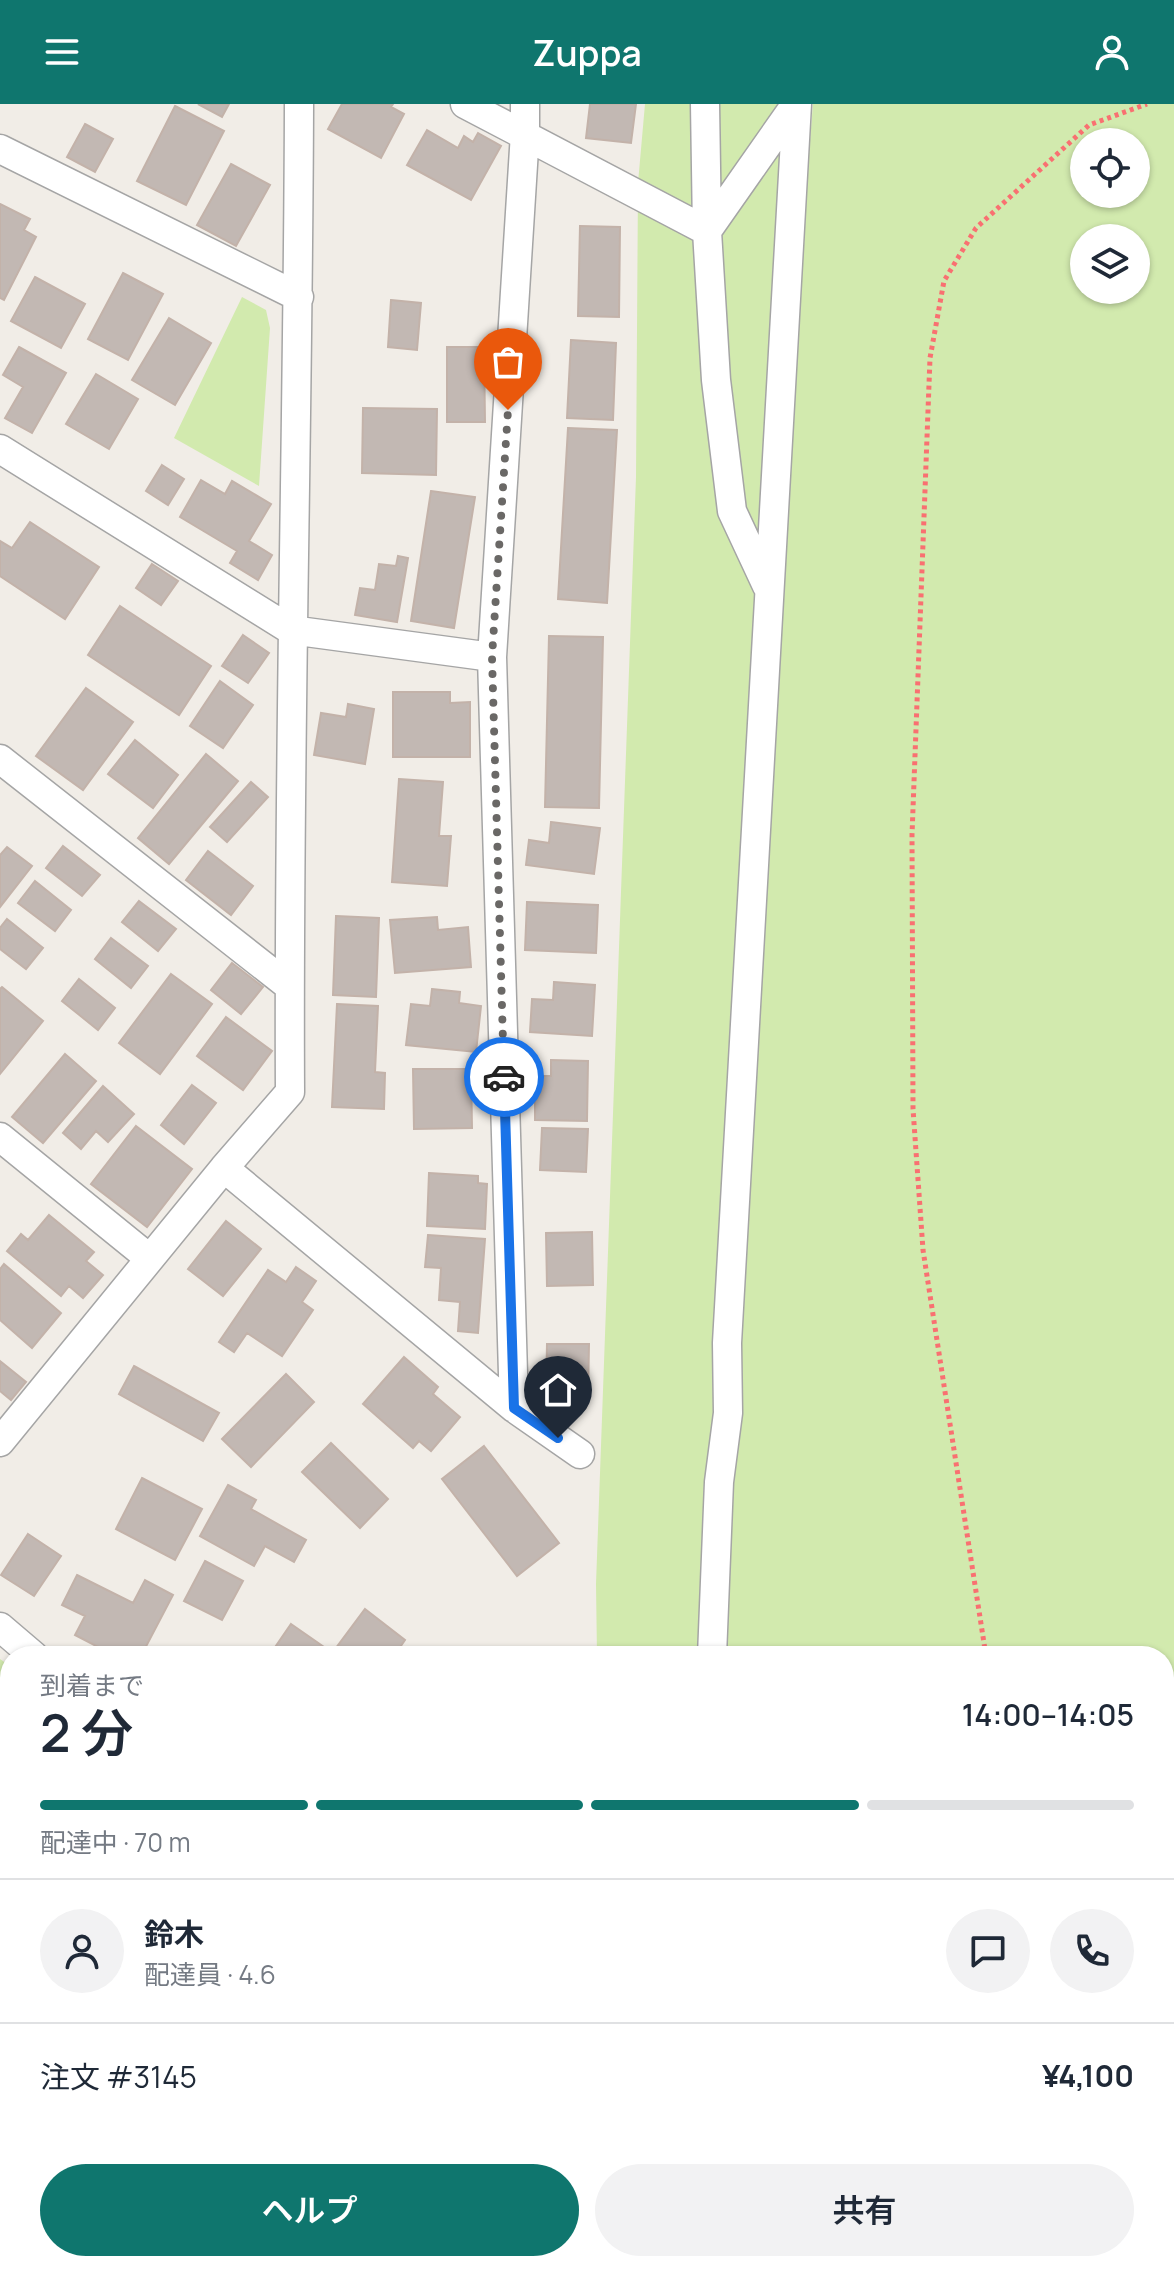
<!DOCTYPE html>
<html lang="ja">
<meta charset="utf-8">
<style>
body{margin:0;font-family:Manrope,"Noto Sans JP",sans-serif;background:#f2f2f3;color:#1f2937;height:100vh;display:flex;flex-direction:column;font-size:30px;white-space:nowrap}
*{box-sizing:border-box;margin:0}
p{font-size:26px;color:#747a83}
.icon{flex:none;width:44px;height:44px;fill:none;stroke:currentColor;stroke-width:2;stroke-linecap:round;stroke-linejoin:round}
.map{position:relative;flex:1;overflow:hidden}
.drawer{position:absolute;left:0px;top:1542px;width:1174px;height:626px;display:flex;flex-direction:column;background:#fff;border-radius:32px 32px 0 0;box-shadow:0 2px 6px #0004}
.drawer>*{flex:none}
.buttons{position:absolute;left:1070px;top:24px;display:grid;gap:16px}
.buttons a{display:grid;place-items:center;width:80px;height:80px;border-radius:50%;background:#fff;box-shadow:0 2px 6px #0004;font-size:40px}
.pin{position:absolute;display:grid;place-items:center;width:68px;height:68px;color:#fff;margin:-82px -34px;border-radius:50% 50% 50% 0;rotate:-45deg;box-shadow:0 0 8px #0007}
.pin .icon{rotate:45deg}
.courier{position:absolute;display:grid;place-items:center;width:80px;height:80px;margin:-40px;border:6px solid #1a73e8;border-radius:50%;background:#fff;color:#222;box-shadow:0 2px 10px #0007}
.headline em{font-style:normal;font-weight:600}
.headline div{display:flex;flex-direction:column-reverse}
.headline{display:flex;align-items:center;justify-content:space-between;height:136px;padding:0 40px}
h1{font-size:52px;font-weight:600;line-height:60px}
.bar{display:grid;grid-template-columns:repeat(4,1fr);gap:12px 8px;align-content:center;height:96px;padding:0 40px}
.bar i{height:10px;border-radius:6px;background:#e0e1e3}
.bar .active{background:#0f766e}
.bar p{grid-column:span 4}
.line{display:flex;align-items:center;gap:20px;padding:0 40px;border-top:2px solid #e0e1e3}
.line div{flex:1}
.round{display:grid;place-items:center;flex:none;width:84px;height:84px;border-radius:42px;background:#f2f2f3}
.primary-button{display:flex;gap:16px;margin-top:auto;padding:16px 40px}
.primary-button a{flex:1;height:92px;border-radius:48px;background:#0f766e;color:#fff;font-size:32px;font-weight:600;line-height:92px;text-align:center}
.primary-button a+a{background:#f2f2f3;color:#1f2937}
header{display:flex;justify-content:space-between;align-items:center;height:104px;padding:0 40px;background:#0f766e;color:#fff;font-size:36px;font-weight:600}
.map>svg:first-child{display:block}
.grass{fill:#d2eaae;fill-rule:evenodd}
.park{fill:#c7f9c6}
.building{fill:#c2b8b3;stroke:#c3b2a9;stroke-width:2}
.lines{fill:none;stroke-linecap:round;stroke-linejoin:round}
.minor-casing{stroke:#a5a5a5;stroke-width:31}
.tertiary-casing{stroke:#a5a5a5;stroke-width:39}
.path{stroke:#f97071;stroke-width:5;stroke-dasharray:4 4;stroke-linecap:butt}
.minor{stroke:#fff;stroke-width:28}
.tertiary{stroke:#fff;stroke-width:36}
.done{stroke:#6a6866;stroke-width:8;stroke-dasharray:0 14.4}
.route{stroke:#1a73e8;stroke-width:10}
</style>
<header><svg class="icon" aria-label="menu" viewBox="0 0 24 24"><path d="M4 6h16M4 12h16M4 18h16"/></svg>Zuppa<svg class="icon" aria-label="person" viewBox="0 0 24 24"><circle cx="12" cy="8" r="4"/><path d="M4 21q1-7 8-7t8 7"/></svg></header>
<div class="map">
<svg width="1174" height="2167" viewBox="0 0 1174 2167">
<rect width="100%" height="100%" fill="#f1ede7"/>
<path class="grass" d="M645,0H788L782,83L806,84L813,0H1174V2167H566L564,2158H1164V1552H597L596,1480L636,373L638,79ZM1084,38H1136V90H1084ZM1084,134H1136V186H1084Z
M242,193L266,206L270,224L259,382L174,334Z
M0,1555L10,1562V1622L0,1641Z
M0,1644L10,1649V1883L0,1889Z
M280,2158H469L462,2167H268Z"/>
<path class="park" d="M0,2079L10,2098V2158H41L45,2167H0Z"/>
<path class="building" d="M198,0H229L222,13Z
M342,0H393L391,3L404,10L381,54L328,25Z
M590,0H636L631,39L586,34Z
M175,2L224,27L186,101L137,77Z
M85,20L113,35L95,68L67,53Z
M427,26L458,44L464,32L473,38L478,29L501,42L471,96L407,61Z
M231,60L270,81L236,142L197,121Z
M0,100L30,115L24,126L36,133L4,196L0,194Z
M580,122L620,123L619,213L578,212Z
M123,169L163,190L128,256L88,235Z
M35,173L85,200L61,244L11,217Z
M391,196L421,199L417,246L388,243Z
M169,214L211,239L175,301L132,276Z
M571,236L616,239L613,316L567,314Z
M19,243L66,269L32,329L5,314L23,283L3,271Z
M447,243H484L485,318H447Z
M96,270L138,295L109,345L66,320Z
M363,304L437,305L436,371L362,369Z
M568,324L617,326L607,499L558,495Z
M162,361L184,375L168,401L146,387Z
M201,376L225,390L232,377L271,400L249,437L272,451L258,476L230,459L237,447L180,413Z
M431,387L475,393L454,524L411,517Z
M30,418L99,463L65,515L0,472V437L12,444Z
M398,452L408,454L397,518L355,511L360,484L375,486L379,460L396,462Z
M152,460L178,477L161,501L136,484Z
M120,502L211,562L179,611L88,551Z
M243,531L269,549L248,579L222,562Z
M549,532L603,533L599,704L545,703Z
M220,577L253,601L223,644L190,622Z
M86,584L133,618L83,686L36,652Z
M393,588H450V599L470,598V653H393Z
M348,600L374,605L365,660L314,651L321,609L346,613Z
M135,636L178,671L153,704L108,670Z
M206,650L238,677L169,760L138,734Z
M399,675L443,678L439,732H451L447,782L392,778Z
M251,678L268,693L227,738L210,723Z
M551,718L600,724L594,770L526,761L529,736L549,739Z
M63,742L100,771L82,792L46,764Z
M7,743L32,762L0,803V751Z
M208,747L253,782L231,811L186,776Z
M35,777L71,806L55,827L18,799Z
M139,797L176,825L158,847L122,818Z
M527,798L598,801L596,849L525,846Z
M336,812L379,814L376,893L333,891Z
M437,813L438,826L468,823L471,863L395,869L390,816Z
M7,815L43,844L26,865L0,845V824Z
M111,834L148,862L131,884L95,855Z
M232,859L263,883L241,910L211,886Z
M171,870L212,900L160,970L119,939Z
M79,875L115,904L98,926L62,897Z
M554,878L595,881L592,932L530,928L532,895L553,896Z
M2,883L43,917L0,970V885Z
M432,885L460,888L459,899L481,902L476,948L406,941L411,900L430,902Z
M337,900L378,902L375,968L385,969L384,1005L332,1003Z
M226,913L272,947L243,986L197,952Z
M65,950L96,977L43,1039L12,1013Z
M551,956L588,957L587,1017L535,1016V972H551Z
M413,965H471L472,1024L414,1025Z
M192,981L216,999L184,1040L161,1021Z
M103,982L134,1010L108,1038L96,1027L81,1045L63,1029Z
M136,1022L192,1065L147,1123L91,1080Z
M542,1024L588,1025L586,1068L540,1066Z
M429,1069L478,1072V1079L487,1080L485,1125L427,1122Z
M49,1111L94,1148L86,1157L103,1171L83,1194L69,1182L61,1192L7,1147L21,1130L28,1136Z
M226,1117L261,1145L223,1192L188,1165Z
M592,1128L593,1181L547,1182L546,1129Z
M428,1131L485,1135L478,1229L458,1227L460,1198L439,1196L441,1164L425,1163Z
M4,1160L61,1209L32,1244L0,1216V1165Z
M296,1163L316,1177L302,1198L313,1206L282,1252L247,1229L234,1248L219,1238L268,1166L286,1178Z
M547,1240H589L588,1292H546Z
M404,1253L438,1283L433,1290L460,1313L431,1347L419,1337L413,1344L363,1300Z
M0,1257L26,1278L11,1296L0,1287Z
M134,1262L219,1309L203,1337L119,1290Z
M286,1270L314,1298L251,1363L222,1335Z
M331,1339L388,1395L360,1424L302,1368Z
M484,1342L559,1439L517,1472L442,1375Z
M142,1374L202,1405L175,1456L116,1425Z
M228,1381L256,1396L251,1405L306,1436L294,1458L265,1442L254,1462L200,1432Z
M28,1430L61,1452L34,1492L1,1471Z
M205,1457L243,1477L222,1516L184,1497Z
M77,1471L133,1499L145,1476L173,1491L141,1552H104L106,1547L75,1531L85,1512L62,1501Z
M365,1505L405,1536L394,1552H337L333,1548Z
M291,1520L324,1543L318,1552H269Z
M112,2158H145L148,2162L140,2167H118Z
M168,2158L173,2167L152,2166L167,2158Z"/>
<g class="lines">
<g class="minor-casing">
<path id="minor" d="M465,0L707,127
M705,0L707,127L716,276L732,407L767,482
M0,45L299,193
M707,127L796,0
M0,345L291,526L492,553
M0,655L289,882
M0,1033L149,1154
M224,1064L514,1304L580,1350
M514,1304L492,553L525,29V0
M0,1338L224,1064L290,988C288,658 298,329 299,0
M0,1523L34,1552
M712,1552L719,1378L728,1309L727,1239L797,0
M0,1914L10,1908
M0,2020L10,2040
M70,2158L75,2167
M502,2158L521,2167
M641,2167L643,2158
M692,2167V2158"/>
</g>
<g class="tertiary-casing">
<path id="tertiary" d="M488,2167L494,2158"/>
</g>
<path class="path" d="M986,1552L923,1146L913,1005L912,731L930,254L944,177L976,124L1089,21L1147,0
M1164,2155L1174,2143
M757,2158L759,2167
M1122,2167L1161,2158"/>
<use href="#minor" class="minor"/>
<use href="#tertiary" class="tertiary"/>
</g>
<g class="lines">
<path class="done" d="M504,973L492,553L508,306"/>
<path class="route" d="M504,973L514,1304L558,1334"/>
</g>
</svg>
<div class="buttons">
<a><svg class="icon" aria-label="locate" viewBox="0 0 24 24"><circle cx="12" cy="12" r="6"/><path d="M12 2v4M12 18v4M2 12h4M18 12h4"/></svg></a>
<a><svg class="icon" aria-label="layers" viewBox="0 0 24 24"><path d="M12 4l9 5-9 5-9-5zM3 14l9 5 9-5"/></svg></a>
</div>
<div class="pin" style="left:508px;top:306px;background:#ea580c"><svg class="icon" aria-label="bag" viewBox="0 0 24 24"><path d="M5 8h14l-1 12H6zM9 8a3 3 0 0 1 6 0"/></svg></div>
<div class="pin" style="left:558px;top:1334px;background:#1f2937"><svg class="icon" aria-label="home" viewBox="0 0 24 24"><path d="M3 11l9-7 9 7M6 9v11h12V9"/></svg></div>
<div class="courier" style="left:504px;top:973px"><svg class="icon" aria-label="car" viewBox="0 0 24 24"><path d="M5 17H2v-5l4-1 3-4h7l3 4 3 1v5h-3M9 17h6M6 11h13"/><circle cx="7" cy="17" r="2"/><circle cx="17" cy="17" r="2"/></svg></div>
<section class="drawer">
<div class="headline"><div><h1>2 分</h1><p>到着まで</p></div><em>14:00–14:05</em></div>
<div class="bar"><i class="active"></i><i class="active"></i><i class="active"></i><i></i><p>配達中 · 70 m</p></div>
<div class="line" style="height:144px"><a class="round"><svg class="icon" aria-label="person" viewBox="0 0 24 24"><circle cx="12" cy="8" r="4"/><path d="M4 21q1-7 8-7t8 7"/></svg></a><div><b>鈴木</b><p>配達員 · 4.6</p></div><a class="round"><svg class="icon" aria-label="chat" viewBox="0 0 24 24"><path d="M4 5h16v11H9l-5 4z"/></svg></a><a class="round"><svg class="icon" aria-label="phone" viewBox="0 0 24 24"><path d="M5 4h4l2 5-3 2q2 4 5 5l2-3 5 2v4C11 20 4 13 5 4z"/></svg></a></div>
<div class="line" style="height:104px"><div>注文 #3145</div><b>¥4,100</b></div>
<div class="primary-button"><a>ヘルプ</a><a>共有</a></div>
</section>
</div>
